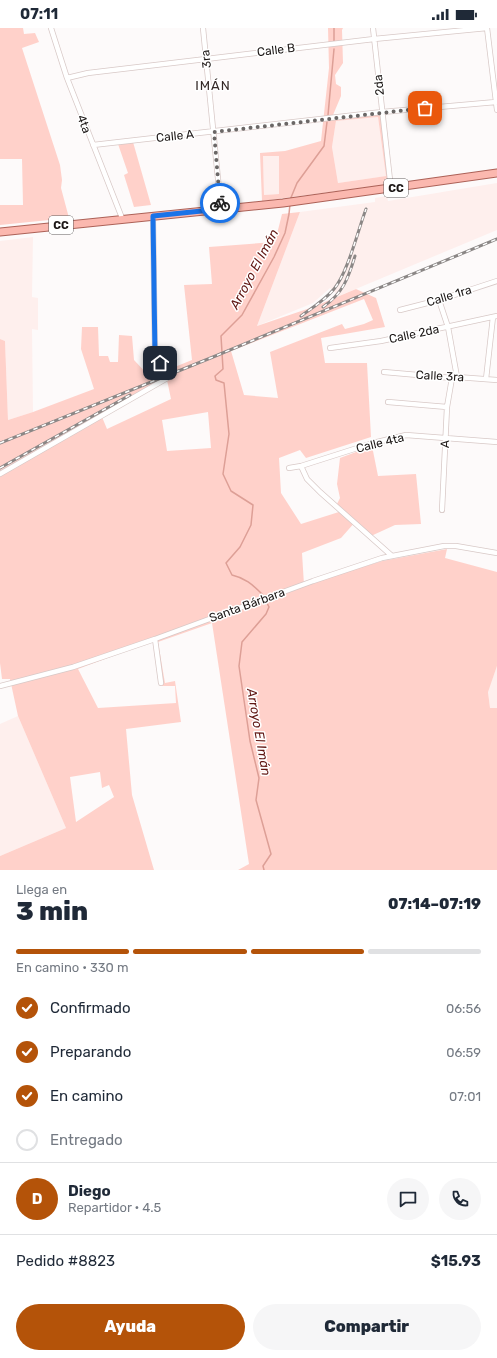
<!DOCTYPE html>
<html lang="es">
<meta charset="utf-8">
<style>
body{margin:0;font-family:Rubik,sans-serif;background:#f6f6f7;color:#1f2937;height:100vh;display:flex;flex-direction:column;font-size:15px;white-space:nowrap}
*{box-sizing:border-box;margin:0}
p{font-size:13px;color:#747a83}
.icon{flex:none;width:22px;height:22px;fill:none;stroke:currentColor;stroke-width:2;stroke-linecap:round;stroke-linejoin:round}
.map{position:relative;height:842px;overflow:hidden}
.drawer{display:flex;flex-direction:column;background:#fff;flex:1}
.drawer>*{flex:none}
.pin{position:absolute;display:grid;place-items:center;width:34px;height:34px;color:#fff;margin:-17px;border-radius:8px;box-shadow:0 2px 6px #0006}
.courier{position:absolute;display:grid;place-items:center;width:40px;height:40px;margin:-20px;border:3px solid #1a73e8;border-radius:50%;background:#fff;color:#222;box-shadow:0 1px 5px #0007}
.summary em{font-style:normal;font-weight:800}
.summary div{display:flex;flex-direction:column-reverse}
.summary{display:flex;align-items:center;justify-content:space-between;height:68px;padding:0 16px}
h1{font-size:26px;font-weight:800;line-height:30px}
.bar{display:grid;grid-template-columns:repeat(4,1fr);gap:6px 4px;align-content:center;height:48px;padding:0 16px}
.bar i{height:5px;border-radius:3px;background:#e0e1e3}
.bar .current{background:#b45309}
.bar p{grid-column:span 4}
.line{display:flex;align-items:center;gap:10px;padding:0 16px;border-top:1px solid #e0e1e3}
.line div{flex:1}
.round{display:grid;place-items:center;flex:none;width:42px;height:42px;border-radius:21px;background:#f6f6f7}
ol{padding:0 16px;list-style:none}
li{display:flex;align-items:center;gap:12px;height:44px}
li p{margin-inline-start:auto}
li .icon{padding:4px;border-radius:50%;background:#b45309;color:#fff;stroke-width:4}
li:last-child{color:#747a83}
li i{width:22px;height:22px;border:2px solid #e0e1e3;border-radius:50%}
.button{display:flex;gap:8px;margin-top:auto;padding:8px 16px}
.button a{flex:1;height:46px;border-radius:24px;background:#b45309;color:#fff;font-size:16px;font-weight:800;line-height:46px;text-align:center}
.button a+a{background:#f6f6f7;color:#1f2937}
.status{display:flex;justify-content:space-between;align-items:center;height:28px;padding:0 20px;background:#fff;direction:ltr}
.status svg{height:11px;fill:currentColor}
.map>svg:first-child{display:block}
.built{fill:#feefed}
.green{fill:#ffd1ca;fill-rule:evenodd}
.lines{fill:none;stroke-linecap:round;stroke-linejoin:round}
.stream{stroke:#dd9f96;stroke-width:1.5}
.street-casing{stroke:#d8c9c7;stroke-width:6}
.primary-casing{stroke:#ac6157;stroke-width:9}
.street{stroke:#fff;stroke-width:4.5}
.primary{stroke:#fbb8af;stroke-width:7}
.rail-casing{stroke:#8b8786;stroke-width:3}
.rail{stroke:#fff;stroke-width:1.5;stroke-dasharray:4.5;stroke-linecap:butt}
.done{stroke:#6b6766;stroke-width:4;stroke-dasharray:0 7.2}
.route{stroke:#1a73e8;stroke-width:5}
.labels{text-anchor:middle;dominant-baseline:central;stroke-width:3;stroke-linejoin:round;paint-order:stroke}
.shield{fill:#fff;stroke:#615d5d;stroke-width:1}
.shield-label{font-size:11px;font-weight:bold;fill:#1d1817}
.street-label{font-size:12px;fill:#1d1817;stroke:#fff}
.neighbourhood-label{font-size:13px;letter-spacing:1px;fill:#342927;stroke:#fff}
.water-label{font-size:13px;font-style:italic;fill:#601713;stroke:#fff}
</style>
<div class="status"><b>07:11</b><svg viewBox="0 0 49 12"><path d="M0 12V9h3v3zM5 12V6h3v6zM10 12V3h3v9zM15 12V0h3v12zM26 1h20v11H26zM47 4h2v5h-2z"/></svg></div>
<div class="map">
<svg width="497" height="842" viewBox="0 0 497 842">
<rect width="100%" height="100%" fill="#fdfafa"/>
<path class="built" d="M378,89L386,148L338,155L332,119L336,93Z
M263,128H279V166L264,167Z
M497,155V202L339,268L330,260L313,275L257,298L300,184L375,174V170L387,168L388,173Z
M33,209L32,269L38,270V302L32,301L33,384L8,392L5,313L0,311V213Z
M497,638V680L490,681L488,663Z
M18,688L66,800L0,828V696Z"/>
<path class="green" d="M0,0H23L24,6L35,5L39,14L22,20L60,137L62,152L61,160L69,190L0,197V177H23L22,131H0Z
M328,0H343L342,2L343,35L335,47L336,56L341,59V68L333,87L382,83L391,156L262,173L260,125L285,123L321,113L329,40ZM378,89L386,148L338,155L332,119L336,93ZM263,128H279V166L264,167Z
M133,114L151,177L134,179L124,147L128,145L118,116Z
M300,184L257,298L313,279L356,261L376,270L385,299L321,310L325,335H367L371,409L306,430L300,422L279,430L281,465L301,496L342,483L336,478L340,470L337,456L340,430L372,418L378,448L416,446L421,496L395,497L371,508L356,493L341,510L302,525L304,557L382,533L447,521L445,530L497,544V638L488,664L490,680H497V842H238L249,836L212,595L158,614L165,655L175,653L181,694L126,701L132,767L154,842H0V828L66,800L18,688L10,651H2L0,635V311L5,313L8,392L33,384L94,361L81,321L82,299H98L99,328H108L110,334H118L119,307L132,308L134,332L150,349L192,332L184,257L212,256L209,219L275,214L282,186ZM364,271L373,292L364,296L345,301L342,296L270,324L278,370L244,367L231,323ZM167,352L171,371L107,401L102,389ZM208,384L211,420L167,423L162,392ZM153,613L160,658H175L176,675L98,680L78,641ZM100,744L102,760L109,757L114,769L76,794L70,749Z"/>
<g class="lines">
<path class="stream" d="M334,13V0
M328,87L334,21
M290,172L297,155L324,118L327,94
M262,566C252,556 245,550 232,547L226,535L240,519L251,497L253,477L231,463L223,446L229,406L224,355L216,352L215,348L223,341L221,308L242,287L274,229L285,205L289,186L290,176
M264,842L263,838L271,826L256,772L259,750L250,713L239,638L242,614L266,586L269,579L267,575"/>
<g class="street-casing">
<path id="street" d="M51,0L67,50L122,190
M203,0L221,181
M373,0L391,161
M487,0L497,82
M67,50L88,45L206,31L374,11L487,0
M93,117L382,84L496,74
M439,272L448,299L457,349
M400,282L439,272L497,253
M330,320L381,313L497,288
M384,344L452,350L457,349L497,352
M486,351L493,289
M388,374L447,379
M301,438L307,451L320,464L392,528
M289,440L301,438L373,415L406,407L497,414
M0,446L171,348L168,339L160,335L155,329L153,188
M442,482L447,379L452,350
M155,611L161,655
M0,658L73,639L155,611L313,553L382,530L444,518H456L497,525"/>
</g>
<g class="primary-casing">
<path id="primary" d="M0,204L283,175L497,145"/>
</g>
<use href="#street" class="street"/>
<use href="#primary" class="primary"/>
<g class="rail-casing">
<path id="rail" d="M323,279C343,265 348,251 355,228
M301,288C312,280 325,272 334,261C348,244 358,202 366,181
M0,415L213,329L497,211
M0,440L130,367"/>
</g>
<use href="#rail" class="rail"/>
</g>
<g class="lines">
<path class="done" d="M220,175L214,104L425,80"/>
<path class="route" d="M160,335L155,329L153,188L221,181L220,175"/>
</g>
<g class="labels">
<g class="shield">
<rect x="384" y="151" width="24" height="18" rx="3"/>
<rect x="49" y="188" width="24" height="18" rx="3"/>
</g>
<g class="shield-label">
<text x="396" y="160">CC</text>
<text x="61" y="197">CC</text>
</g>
<g class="street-label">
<text transform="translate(276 22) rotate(-7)">Calle B</text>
<text transform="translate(206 31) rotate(-96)">3ra</text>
<text transform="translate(379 57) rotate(-96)">2da</text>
<text transform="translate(84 96) rotate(69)">4ta</text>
<text transform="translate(175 108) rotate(-6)">Calle A</text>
<text transform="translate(449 268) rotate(-17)">Calle 1ra</text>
<text transform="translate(414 306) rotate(-12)">Calle 2da</text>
<text transform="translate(440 348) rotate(3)">Calle 3ra</text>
<text transform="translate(380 415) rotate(-14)">Calle 4ta</text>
<text transform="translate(445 416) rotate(-87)">A</text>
<text transform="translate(247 577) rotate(-20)">Santa Bárbara</text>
</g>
<g class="neighbourhood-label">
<text x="213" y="57">IMÁN</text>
</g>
<g class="water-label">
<text transform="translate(254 241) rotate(-62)">Arroyo El Imán</text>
<text transform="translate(259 704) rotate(80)">Arroyo El Imán</text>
</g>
</g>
</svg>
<div class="pin" style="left:425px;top:80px;background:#ea580c"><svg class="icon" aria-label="bag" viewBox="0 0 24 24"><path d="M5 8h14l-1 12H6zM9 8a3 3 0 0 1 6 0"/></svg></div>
<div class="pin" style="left:160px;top:335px;background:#1f2937"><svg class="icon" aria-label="home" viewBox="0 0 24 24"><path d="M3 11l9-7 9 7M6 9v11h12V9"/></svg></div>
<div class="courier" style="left:220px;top:175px"><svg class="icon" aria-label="bike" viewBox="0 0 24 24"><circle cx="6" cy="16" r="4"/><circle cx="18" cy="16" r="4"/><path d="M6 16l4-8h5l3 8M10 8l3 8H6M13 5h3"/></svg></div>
</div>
<section class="drawer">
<div class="summary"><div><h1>3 min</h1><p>Llega en</p></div><em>07:14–07:19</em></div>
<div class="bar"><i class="current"></i><i class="current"></i><i class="current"></i><i></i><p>En camino · 330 m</p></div>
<ol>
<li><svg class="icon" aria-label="check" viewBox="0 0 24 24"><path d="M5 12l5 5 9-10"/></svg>Confirmado<p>06:56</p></li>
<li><svg class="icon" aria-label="check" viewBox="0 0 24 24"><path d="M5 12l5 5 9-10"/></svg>Preparando<p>06:59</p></li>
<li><svg class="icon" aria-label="check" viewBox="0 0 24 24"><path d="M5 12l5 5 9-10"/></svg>En camino<p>07:01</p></li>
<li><i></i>Entregado</li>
</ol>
<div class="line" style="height:72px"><b class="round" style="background:#b45309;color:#fff">D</b><div><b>Diego</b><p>Repartidor · 4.5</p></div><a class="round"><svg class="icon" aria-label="chat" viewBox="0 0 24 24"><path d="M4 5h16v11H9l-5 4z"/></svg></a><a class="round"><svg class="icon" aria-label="phone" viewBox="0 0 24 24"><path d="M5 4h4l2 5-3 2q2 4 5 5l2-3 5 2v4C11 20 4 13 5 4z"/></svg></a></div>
<div class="line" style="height:52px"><div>Pedido #8823</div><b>$15.93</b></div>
<div class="button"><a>Ayuda</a><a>Compartir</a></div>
</section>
